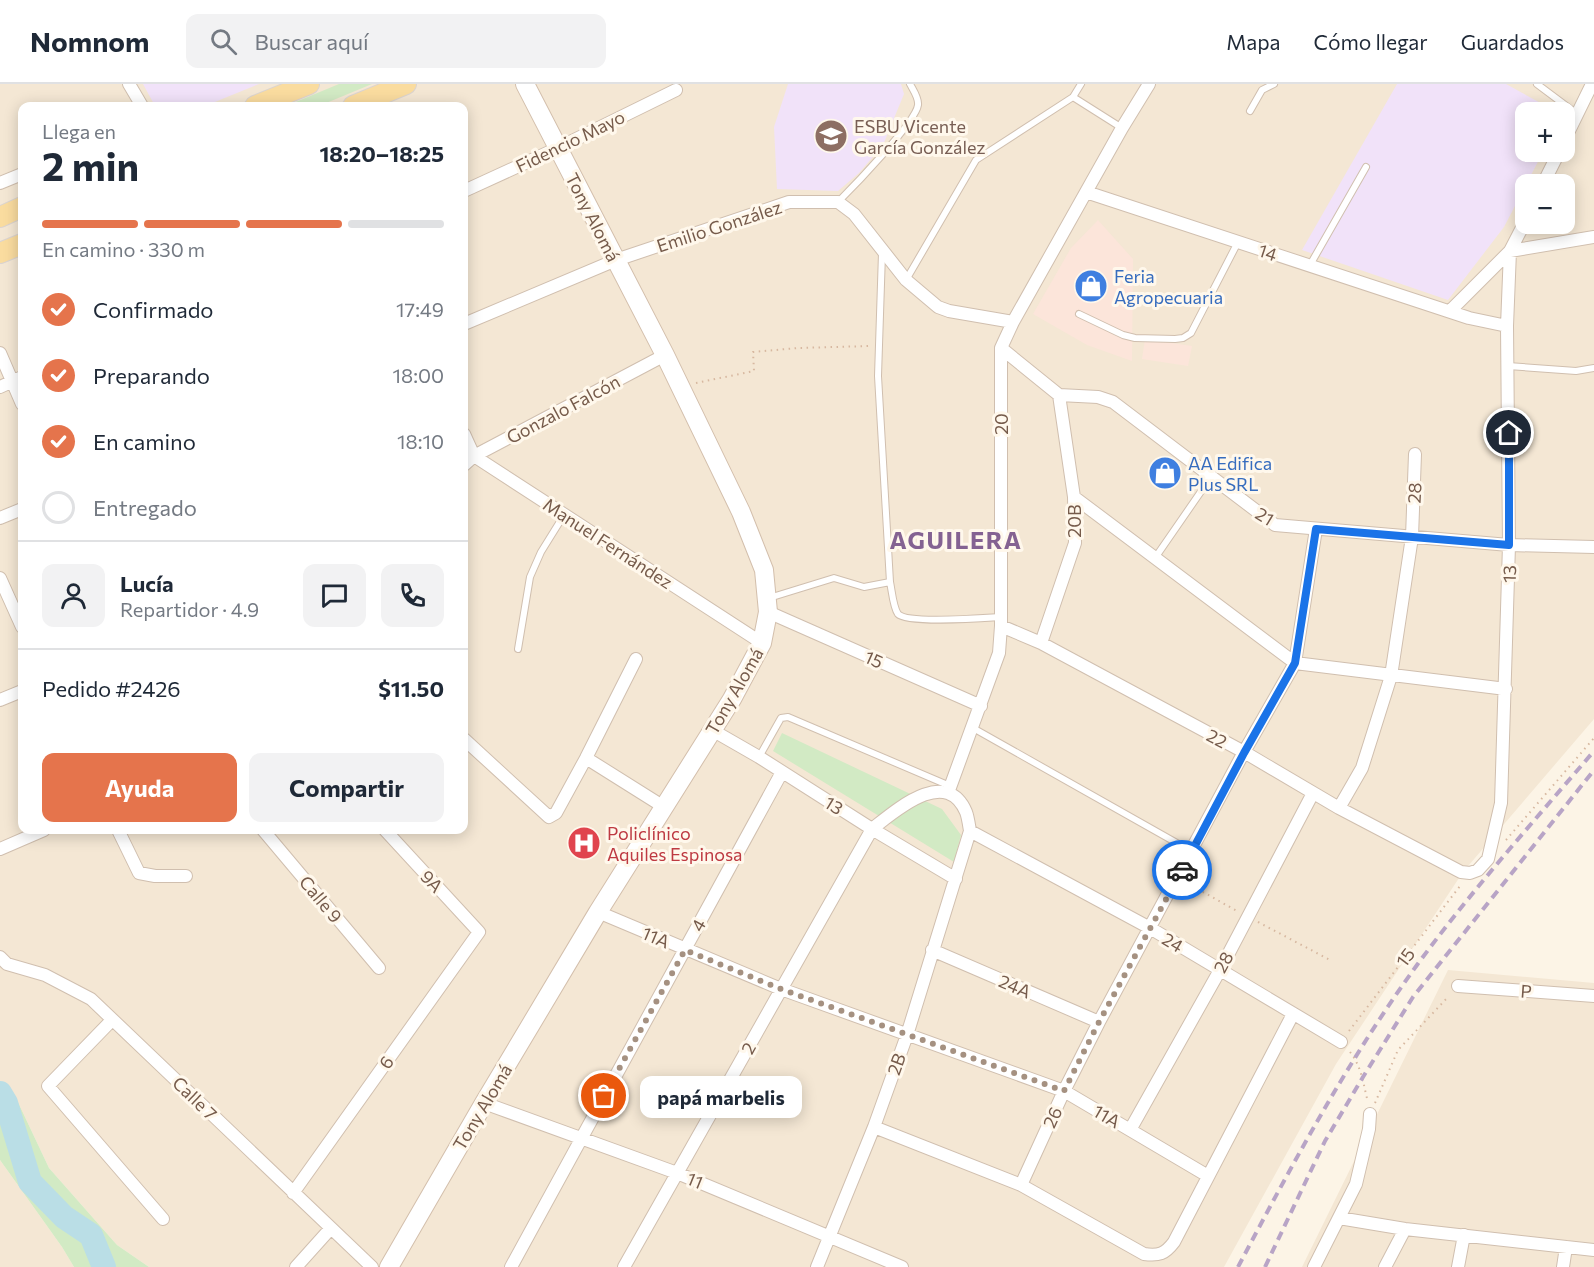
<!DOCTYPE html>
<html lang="es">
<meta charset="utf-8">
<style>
body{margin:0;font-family:Commissioner,sans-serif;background:#f2f2f3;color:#1f2937;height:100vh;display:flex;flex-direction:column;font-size:22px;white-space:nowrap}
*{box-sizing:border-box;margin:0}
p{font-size:20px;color:#747a83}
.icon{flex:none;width:33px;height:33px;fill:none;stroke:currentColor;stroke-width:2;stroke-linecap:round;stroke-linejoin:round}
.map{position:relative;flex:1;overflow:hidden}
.side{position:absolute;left:18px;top:18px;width:450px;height:732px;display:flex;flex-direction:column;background:#fff;border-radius:12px;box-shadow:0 3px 15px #0003}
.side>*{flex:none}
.tools{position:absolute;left:1515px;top:18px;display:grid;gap:12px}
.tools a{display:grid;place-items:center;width:60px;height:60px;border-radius:12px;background:#fff;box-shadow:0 3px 15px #0003;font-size:30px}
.pin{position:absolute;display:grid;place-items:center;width:51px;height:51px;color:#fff;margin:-26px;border:3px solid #fff;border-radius:50%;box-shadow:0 2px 6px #0007}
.courier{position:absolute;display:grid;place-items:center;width:60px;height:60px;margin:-30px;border:4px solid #1a73e8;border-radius:50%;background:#fff;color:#222;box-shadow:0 2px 8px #0007}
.bubble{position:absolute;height:42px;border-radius:12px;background:#fff;box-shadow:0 3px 15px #0003;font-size:20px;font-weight:700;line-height:42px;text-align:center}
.summary em{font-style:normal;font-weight:700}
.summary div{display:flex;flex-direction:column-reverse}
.summary{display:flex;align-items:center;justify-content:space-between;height:102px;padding:0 24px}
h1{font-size:39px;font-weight:700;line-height:45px}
.bar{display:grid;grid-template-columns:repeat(4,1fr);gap:9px 6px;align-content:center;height:72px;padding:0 24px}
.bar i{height:8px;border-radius:4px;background:#e0e1e3}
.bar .current{background:#e5744c}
.bar p{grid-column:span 4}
.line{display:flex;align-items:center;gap:15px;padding:0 24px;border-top:2px solid #e0e1e3}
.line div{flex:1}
.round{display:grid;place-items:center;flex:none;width:63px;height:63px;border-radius:12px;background:#f2f2f3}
ol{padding:0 24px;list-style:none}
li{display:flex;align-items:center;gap:18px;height:66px}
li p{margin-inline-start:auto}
li .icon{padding:6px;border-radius:50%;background:#e5744c;color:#fff;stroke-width:4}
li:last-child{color:#747a83}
li i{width:33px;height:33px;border:3px solid #e0e1e3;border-radius:50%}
.action{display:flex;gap:12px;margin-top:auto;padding:12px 24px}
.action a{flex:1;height:69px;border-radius:12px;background:#e5744c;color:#fff;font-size:24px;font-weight:700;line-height:69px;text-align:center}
.action a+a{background:#f2f2f3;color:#1f2937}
header{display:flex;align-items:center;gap:36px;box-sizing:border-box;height:84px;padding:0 30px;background:#fff;border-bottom:2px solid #e0e1e3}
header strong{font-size:28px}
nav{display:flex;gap:33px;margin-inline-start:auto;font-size:21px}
.search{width:420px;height:54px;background:#f2f2f3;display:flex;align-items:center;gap:15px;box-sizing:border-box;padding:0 21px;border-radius:12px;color:#747a83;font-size:22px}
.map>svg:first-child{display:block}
.residential{fill:#f4e7d4;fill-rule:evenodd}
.commercial{fill:#fce5da}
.education{fill:#f1e2f9}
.green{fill:#d2eac4}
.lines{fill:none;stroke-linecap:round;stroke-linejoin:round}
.river{stroke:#badee6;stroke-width:24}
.lane-casing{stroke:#d0bfaf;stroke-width:8}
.street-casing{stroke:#d0bfaf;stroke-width:14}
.secondary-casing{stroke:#d3bfac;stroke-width:20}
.primary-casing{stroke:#dbd4d0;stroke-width:22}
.path{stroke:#d7b8a0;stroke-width:2;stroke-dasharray:1.5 4.5;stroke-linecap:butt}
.lane{stroke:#fff;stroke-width:6}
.street{stroke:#fff;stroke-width:12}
.secondary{stroke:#fff;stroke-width:18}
.primary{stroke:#fadc9f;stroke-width:20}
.rail{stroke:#b8a4c6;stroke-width:4;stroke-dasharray:9 6;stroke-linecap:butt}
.done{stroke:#a59181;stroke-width:6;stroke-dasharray:0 10.8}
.route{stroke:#1a73e8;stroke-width:8}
.labels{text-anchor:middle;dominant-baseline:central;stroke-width:6;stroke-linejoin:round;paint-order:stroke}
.education-label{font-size:18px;fill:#785e54;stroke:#fff8ec;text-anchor:start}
.street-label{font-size:18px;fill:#765b4b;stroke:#fff8ec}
.shop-label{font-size:18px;fill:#366cbe;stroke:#fff8ec;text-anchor:start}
.health-label{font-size:18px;fill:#be3a42;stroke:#fff8ec;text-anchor:start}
.district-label{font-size:24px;font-weight:bold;letter-spacing:1.5px;fill:#846292;stroke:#fff8ec}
</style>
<header>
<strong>Nomnom</strong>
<div class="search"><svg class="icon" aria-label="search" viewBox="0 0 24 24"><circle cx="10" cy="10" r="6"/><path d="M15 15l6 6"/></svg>Buscar aquí</div>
<nav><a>Mapa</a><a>Cómo llegar</a><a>Guardados</a></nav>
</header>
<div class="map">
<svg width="1594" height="1183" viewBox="0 0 1594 1183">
<rect width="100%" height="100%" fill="#fcf4e6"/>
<path class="residential" d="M0,0H1594V635L1463,788L1336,980L1224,1183H149L117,1161L49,1084L16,1014L0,997ZM22,22H464V746H22ZM1526,28H1564V68H1526ZM1526,100H1564V140H1526Z
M1448,886L1594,899V1183H1302Z
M0,1076L62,1163L74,1183H0Z"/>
<path class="commercial" d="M1098,136L1133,175L1132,277L1087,261L1033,230L1071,164Z
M1145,255L1192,262L1188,282L1142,275Z"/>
<path class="education" d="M143,0H259L205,22H155Z
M788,0H901L904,10L883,61L859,89L838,107L777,105L774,43Z
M1397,0H1506L1557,28H1526V68H1543L1504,143L1448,216L1302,166Z"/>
<path class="green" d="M339,0H372L319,22H286Z
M782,649L942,725L961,751L954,778L773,667Z
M0,997L16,1014L49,1084L117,1161L149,1183H74L62,1163L0,1076Z"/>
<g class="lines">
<path class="river" d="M0,1009L6,1019L30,1098L64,1133L91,1151L104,1183"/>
<g class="lane-casing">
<path id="lane" d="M1537,0L1577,30
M1073,13L1122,44
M1250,27L1262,6L1274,0
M838,118C853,103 916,38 918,21C919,14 913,6 910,0
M882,169L878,292L890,498C892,507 893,523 898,530C907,540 985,534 1001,533
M1310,181L1366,83
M906,196L976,76L1073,13L1081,0
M1079,230L1123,251L1135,254L1175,255L1183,254L1191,249L1238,158
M1508,282L1576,287L1594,284
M1155,474L1211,393
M769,514L834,494L864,503L890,498
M518,565L530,493L541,468L564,431
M973,644L1191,767
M759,673L781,634L788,633L950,702"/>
</g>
<g class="street-casing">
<path id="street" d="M129,0L142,22
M1564,57L1592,0
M0,99L22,90
M1543,100L1559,68
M464,107L558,64L676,6
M1086,108L1469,234L1507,242
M1450,227L1510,167L1526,136
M464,240L616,176L789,118H838L854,130L906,196L938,223L949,227L1013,238
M1001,264L1059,311L1098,313L1113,318L1275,441L1509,461L1594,463
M0,269L22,320
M0,303L22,293
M464,350L474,372L762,559
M464,381L474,372L665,271
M1074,413L1295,579L1506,605
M0,434L22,425
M0,494L22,543
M768,528L981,622
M1001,542L1041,559L1244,668L1339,724L1461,788L1470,789L1478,786L1488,775L1501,719L1509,461L1507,242L1510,167L1594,153
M1041,559L1075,459L1074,413L1059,311
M0,616L22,607
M712,646L759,673L872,745L956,795
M464,655L549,733L556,729L586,674L636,575
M586,674L664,723
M948,709L999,569L1001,542V264L1013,238L1122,44L1149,0
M1339,724L1362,684L1391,592L1412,453L1415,370
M118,746L139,789L155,792H186
M263,746L379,884
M970,747L1150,844L1341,958
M0,765L44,746
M598,828L781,905L1064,1007L1208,1092
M932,866L1099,938
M0,873L7,880L45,891L91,915L372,1183
M1458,902L1594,912
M112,936L48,1002L163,1135
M484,1019L677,1089L902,1183
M874,1043L1021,1101L1144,1170C1159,1172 1165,1170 1174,1158L1293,930
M1130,1046L1220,886L1313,709
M1021,1101L1064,1007L1099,938L1244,668L1295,579L1316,445
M293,1109L479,848L385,746
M1339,1134L1405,1145L1594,1166
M296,1183L331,1144
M511,1183L782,688
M624,1183L872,745C894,728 946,681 966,728C968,733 969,741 970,747L907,951L874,1043L817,1183
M1314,1183L1356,1100L1369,1045L1370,1030
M1385,1183L1405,1145
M1458,1183L1464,1151
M1563,1183L1566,1163"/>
</g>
<g class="secondary-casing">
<path id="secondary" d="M389,1183L484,1019L598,828L732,615L762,559L768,528L764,486L741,428L665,271L525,0"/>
</g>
<g class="primary-casing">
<path id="primary" d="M255,22L309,0
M353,22L406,0
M0,133L22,123
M0,169L22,160"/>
</g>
<path class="path" d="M696,299L754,287L753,268L798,264L870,262
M1506,756L1594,654
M1187,799L1237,827
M1258,838L1330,876
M1349,947L1460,802
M1350,968C1362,983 1363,1000 1368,1018
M1375,1019L1398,966L1449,912"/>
<use href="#lane" class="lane"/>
<use href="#street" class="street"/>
<use href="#secondary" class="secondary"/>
<use href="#primary" class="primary"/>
<path class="rail" d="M1238,1183C1293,1079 1348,976 1417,881C1472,806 1534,737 1594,667
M1265,1183L1325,1057L1363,993L1413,913L1594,686"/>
</g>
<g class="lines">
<path class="done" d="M604,1012L685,866L781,905L1064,1007L1099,938L1182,786"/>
<path class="route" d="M1182,786L1244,669L1295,579L1316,445L1509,461V349"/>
</g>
<defs>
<g id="school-disc" transform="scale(1.725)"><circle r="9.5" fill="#8d6e63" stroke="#fff8ec"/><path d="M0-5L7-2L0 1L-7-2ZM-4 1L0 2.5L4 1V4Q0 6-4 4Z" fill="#fff"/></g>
<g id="shop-disc" transform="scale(1.725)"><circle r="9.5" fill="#3f7fe0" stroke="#fff8ec"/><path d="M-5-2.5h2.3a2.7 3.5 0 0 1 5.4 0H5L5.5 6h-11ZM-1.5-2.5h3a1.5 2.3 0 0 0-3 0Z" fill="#fff"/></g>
<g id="hospital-disc" transform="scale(1.725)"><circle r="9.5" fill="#e0444e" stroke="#fff8ec"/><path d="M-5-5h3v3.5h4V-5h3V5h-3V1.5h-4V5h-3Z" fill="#fff"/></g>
</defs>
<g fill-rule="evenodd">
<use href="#school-disc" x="831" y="52"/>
<use href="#shop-disc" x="1091" y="202"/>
<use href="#shop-disc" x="1165" y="389"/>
<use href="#hospital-disc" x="584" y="759"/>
</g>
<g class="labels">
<g class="education-label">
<text x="854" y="42">ESBU Vicente<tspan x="854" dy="21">García González</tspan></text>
</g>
<g class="street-label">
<text transform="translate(570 57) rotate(-26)">Fidencio Mayo</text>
<text transform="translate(593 133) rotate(63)">Tony Alomá</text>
<text transform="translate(719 142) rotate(-18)">Emilio González</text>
<text transform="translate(1268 168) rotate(18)">14</text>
<text transform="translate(563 325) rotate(-28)">Gonzalo Falcón</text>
<text transform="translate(1001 340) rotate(-90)">20</text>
<text transform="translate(1414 409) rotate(-87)">28</text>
<text transform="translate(1265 432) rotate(32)">21</text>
<text transform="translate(1074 437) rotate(-90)">20B</text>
<text transform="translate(608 459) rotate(33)">Manuel Fernández</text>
<text transform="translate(1509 490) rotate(-89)">13</text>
<text transform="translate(874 575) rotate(24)">15</text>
<text transform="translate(734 607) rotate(-60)">Tony Alomá</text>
<text transform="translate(1217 654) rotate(28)">22</text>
<text transform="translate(834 721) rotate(32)">13</text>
<text transform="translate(432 797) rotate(47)">9A</text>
<text transform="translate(321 815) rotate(50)">Calle 9</text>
<text transform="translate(698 841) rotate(-61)">4</text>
<text transform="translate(656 853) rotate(23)">11A</text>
<text transform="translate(1173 858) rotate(31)">24</text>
<text transform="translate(1405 873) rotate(-53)">15</text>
<text transform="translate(1223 878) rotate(-62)">28</text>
<text transform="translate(1015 902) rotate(23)">24A</text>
<text transform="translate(1526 907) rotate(4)">P</text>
<text transform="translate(748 964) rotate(-61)">2</text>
<text transform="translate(386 978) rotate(-55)">6</text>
<text transform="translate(896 980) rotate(-70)">2B</text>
<text transform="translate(195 1014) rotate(44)">Calle 7</text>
<text transform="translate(482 1023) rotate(-59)">Tony Alomá</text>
<text transform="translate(1107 1032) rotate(30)">11A</text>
<text transform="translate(1052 1033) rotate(-65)">26</text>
<text transform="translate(695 1096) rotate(22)">11</text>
</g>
<g class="shop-label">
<text x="1114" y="192">Feria<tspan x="1114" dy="21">Agropecuaria</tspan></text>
<text x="1188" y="379">AA Edifica<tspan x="1188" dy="21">Plus SRL</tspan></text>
</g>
<g class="health-label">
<text x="607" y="749">Policlínico<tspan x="607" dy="21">Aquiles Espinosa</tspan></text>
</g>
<g class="district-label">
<text x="956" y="455">AGUILERA</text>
</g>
</g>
</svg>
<div class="tools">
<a>+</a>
<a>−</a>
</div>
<div class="pin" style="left:604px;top:1012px;background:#ea580c"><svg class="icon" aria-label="bag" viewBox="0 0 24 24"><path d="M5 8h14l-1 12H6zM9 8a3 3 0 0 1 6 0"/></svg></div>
<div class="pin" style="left:1509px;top:349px;background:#1f2937"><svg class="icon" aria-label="home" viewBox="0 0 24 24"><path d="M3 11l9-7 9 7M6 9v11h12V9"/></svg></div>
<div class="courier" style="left:1182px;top:786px"><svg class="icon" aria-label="car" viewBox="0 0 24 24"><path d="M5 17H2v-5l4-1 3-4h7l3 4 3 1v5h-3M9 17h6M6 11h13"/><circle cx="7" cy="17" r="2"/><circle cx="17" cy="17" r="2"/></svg></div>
<div class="bubble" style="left:640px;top:992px;width:162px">papá marbelis</div>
<section class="side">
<div class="summary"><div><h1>2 min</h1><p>Llega en</p></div><em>18:20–18:25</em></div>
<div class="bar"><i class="current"></i><i class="current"></i><i class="current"></i><i></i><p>En camino · 330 m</p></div>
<ol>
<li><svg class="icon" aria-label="check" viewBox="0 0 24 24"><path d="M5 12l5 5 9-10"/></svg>Confirmado<p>17:49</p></li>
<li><svg class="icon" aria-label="check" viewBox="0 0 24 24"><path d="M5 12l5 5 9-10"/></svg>Preparando<p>18:00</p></li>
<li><svg class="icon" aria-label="check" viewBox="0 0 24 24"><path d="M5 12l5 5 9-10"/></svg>En camino<p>18:10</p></li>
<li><i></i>Entregado</li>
</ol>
<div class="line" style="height:108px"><a class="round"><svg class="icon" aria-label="person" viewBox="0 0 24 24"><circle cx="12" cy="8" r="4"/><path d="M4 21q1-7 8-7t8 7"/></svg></a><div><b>Lucía</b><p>Repartidor · 4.9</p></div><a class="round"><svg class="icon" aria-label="chat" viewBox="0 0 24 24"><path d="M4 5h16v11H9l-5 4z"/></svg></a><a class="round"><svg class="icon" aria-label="phone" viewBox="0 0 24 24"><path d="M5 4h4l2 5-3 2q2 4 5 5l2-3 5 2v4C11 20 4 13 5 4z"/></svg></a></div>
<div class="line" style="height:78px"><div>Pedido #2426</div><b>$11.50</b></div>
<div class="action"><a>Ayuda</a><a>Compartir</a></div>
</section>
</div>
